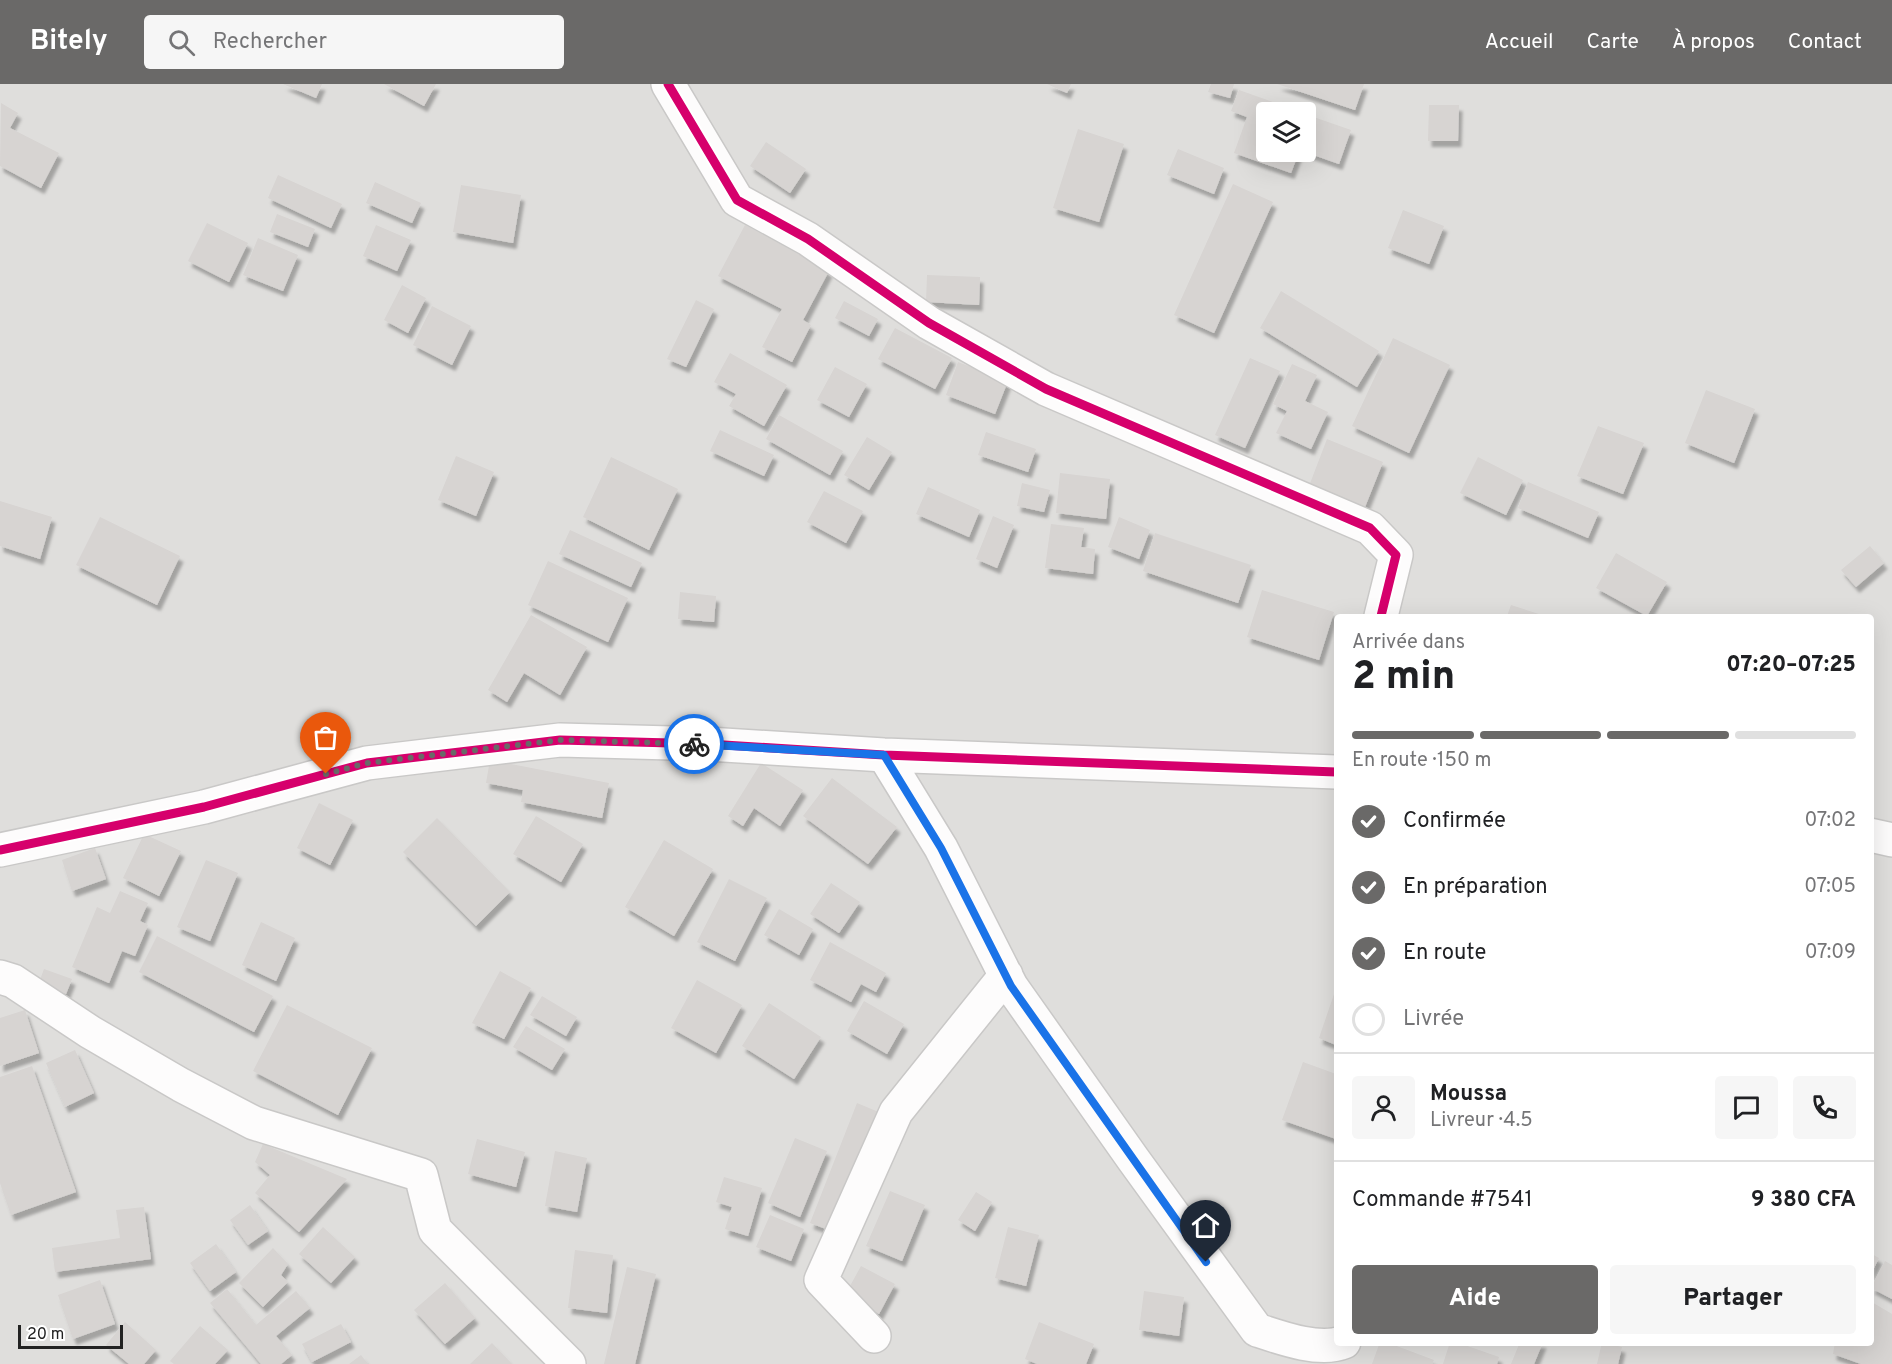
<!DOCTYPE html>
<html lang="fr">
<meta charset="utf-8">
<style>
body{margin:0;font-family:Overpass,sans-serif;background:#f6f6f6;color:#202124;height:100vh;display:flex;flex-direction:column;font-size:22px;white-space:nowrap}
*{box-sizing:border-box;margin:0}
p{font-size:20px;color:#757577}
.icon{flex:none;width:33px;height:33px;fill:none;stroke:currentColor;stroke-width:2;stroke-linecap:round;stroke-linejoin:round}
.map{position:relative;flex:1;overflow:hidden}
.side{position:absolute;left:1334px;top:530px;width:540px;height:732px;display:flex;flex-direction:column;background:#fff;border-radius:6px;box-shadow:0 6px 24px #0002}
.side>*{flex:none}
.tools{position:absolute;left:1256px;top:18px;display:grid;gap:12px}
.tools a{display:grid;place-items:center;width:60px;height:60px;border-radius:6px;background:#fff;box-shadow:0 6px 24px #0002;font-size:30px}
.scale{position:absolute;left:18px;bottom:15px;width:105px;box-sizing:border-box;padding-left:6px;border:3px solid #222;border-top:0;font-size:16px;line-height:21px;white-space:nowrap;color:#222;-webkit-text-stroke:4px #fff;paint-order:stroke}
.pin{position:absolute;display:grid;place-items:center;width:51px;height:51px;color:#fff;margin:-62px -26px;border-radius:50% 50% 50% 0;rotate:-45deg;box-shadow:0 0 6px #0007}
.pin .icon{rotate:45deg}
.courier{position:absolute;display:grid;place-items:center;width:60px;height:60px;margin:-30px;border:4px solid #1a73e8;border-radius:50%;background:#fff;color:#222;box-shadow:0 2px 8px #0007}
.headline em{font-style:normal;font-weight:800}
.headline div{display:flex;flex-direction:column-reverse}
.headline{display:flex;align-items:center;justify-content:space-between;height:102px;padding:0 18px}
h1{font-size:39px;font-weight:800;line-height:45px}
.bar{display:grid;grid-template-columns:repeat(4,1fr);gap:9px 6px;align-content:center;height:72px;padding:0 18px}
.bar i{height:8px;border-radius:4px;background:#e0e0e0}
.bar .selected{background:#6a6968}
.bar p{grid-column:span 4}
.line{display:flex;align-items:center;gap:15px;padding:0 18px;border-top:2px solid #e0e0e0}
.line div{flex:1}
.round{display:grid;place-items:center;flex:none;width:63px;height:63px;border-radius:6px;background:#f6f6f6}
ol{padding:0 18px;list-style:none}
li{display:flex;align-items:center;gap:18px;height:66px}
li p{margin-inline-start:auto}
li .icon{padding:6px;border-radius:50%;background:#6a6968;color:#fff;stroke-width:4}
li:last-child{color:#757577}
li i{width:33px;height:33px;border:3px solid #e0e0e0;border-radius:50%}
.primary-button{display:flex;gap:12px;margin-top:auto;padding:12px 18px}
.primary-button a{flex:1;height:69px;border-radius:6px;background:#6a6968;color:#fff;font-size:24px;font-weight:800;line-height:69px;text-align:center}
.primary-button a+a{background:#f6f6f6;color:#202124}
header{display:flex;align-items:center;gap:36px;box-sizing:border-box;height:84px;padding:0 30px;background:#6a6968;color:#fff}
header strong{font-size:28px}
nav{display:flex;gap:33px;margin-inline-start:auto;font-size:21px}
.search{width:420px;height:54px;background:#f6f6f6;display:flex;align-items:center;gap:15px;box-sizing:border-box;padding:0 21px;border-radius:6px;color:#757577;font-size:22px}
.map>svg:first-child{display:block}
.residential{fill:#dfdedc;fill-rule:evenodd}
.building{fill:#d7d4d2;filter:url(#shadow)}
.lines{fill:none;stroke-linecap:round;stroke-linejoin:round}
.minor-casing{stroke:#c9c8c7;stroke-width:36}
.minor{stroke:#fdfcfc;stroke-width:33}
.cycleway-casing{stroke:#fff;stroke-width:13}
.cycleway{stroke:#d6006c;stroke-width:9}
.done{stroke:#6a6968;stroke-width:6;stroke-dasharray:0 10.8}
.route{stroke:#1a73e8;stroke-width:8}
</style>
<header>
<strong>Bitely</strong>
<div class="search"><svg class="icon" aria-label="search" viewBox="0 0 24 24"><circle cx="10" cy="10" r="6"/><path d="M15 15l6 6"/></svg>Rechercher</div>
<nav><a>Accueil</a><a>Carte</a><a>À propos</a><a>Contact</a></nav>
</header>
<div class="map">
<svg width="1892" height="1280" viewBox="0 0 1892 1280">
<defs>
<filter id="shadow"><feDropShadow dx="3.5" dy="6" stdDeviation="1.5" flood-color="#0004"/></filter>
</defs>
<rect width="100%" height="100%" fill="#f0eeeb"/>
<path class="residential" d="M0,0H1892V1280H0ZM1266,28H1305V68H1266ZM1336,532H1870V1258H1336Z"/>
<path class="building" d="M283,0H322L316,14Z
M384,0H436L424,22Z
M1047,0H1071L1067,9Z
M1211,0H1234L1230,14L1208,8Z
M1277,0H1364L1355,26Z
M1239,6L1301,28H1266V68H1299L1291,89L1234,69L1247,33L1231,27Z
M1,19L18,29L10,44L59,69L41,104L0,82Z
M1429,21H1459L1458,57H1428Z
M1305,30L1351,46L1339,80L1305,68Z
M1078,45L1124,60L1099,138L1053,124Z
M766,58L806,85L790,109L750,82Z
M1178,65L1224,84L1214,110L1167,91Z
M278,91L342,120L331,144L268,114Z
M375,98L421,119L412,139L366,119Z
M1233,100L1273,118L1214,249L1174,231Z
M461,101L521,111L513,159L453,148Z
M1403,126L1444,142L1429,180L1388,164Z
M277,130L315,145L308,163L270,148Z
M207,139L248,159L229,198L188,177Z
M376,141L411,156L397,187L363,172Z
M745,141L829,187L803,236L811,241L792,278L762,263L782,225L718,192Z
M258,154L298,171L283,207L243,191Z
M927,191L980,193L979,221L926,218Z
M402,201L426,214L408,249L384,236Z
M1281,207L1379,267L1357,303L1260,244Z
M696,216L714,225L686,283L667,275Z
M844,217L878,235L869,252L835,234Z
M432,222L471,242L452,281L413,261Z
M895,244L952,274L935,305L878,275Z
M1393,254L1450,281L1409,369L1352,342Z
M730,269L787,301L764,342L729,322L736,310L714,298Z
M1250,274L1280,287L1245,364L1215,351Z
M958,278L1008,297L995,330L946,311Z
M1292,280L1317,291L1305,317L1328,328L1311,365L1276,349L1287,327L1273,320Z
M835,283L867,300L849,333L817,316Z
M1706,306L1755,325L1734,379L1685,359Z
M779,331L843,367L830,391L766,355Z
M1598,342L1644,359L1623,410L1577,392Z
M720,346L774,371L764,392L710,367Z
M986,348L1036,365L1028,388L978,371Z
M867,353L892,368L869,406L844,391Z
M1327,355L1383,378L1365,423L1309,402Z
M456,372L494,388L476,432L438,416Z
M611,373L678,405L649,466L583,433Z
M1478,373L1523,396L1506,431L1460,409Z
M1060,389L1110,395L1106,435L1056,429Z
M1528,398L1599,428L1588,454L1518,424Z
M1022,399L1050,406L1044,428L1017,422Z
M928,403L980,426L969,453L916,430Z
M824,407L863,427L846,459L807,438Z
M0,417L52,433L40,475L0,462Z
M993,432L1014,441L997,484L976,475Z
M100,433L180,472L157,521L76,481Z
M1119,433L1150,446L1139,475L1108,463Z
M1051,440L1084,444L1081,463L1095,465L1093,490L1045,484Z
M570,446L642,479L631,503L559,470Z
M1155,449L1251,481L1238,519L1143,487Z
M1870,462L1884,479L1856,503L1841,486Z
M1616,469L1667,498L1647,532L1596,504Z
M548,477L628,514L608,558L528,521Z
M1262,506L1334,528L1319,576L1247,553Z
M680,508L716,512L714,538L678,535Z
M1511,521L1545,532H1507Z
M531,531L587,563L560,611L524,589L507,618L488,606Z
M490,676L609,699L602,734L521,718L523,706L486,699Z
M761,679L803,706L780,742L754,724L743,742L728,732Z
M832,694L897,743L868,780L803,732Z
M319,719L353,736L330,781L297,764Z
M536,732L583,760L561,798L513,770Z
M437,734L510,808L476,842L403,768Z
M144,750L181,767L159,812L123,794Z
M664,756L713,785L674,852L625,823Z
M95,764L106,795L72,807L62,776Z
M206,776L238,789L210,857L177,843Z
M729,795L767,814L735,877L697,858Z
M831,799L860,818L839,849L810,830Z
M120,807L148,819L140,837L148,841L135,872L122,867L109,899L72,883L97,823L110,829Z
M779,825L813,845L799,871L764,851Z
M261,838L295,854L276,897L242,881Z
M157,852L273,912L254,948L139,888Z
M830,858L886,889L876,908L861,900L851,918L810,896Z
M44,885L72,895L66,910L38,901Z
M500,887L531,904L504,955L472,939Z
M697,896L742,921L716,969L671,944Z
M1334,910L1336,911V961L1319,954Z
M542,912L577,933L566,952L530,931Z
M864,917L904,940L887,970L847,947Z
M769,919L821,953L794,995L742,962Z
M287,921L372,964L338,1031L253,987Z
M25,926L39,969L0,982V934Z
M526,942L565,965L552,986L513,963Z
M75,966L94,1009L65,1023L46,979Z
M1303,978L1336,990V1055L1282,1036Z
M32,982L76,1108L11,1131L0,1099V993Z
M857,1019L881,1029L834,1148L810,1139Z
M795,1054L827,1067L800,1133L768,1119Z
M477,1055L525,1068L516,1103L468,1090Z
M263,1060L347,1095L299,1148L255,1109L270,1091L255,1078Z
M555,1067L587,1074L577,1128L545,1122Z
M724,1093L762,1104L748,1152L725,1145L732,1123L716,1118Z
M890,1107L925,1121L902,1177L866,1162Z
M976,1108L992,1118L975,1147L958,1136Z
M250,1121L268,1147L248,1161L230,1136Z
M144,1123L151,1175L55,1188L52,1164L120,1154L116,1126Z
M770,1131L804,1145L791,1177L756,1163Z
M323,1143L355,1173L331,1199L299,1170Z
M1008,1143L1039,1151L1026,1202L995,1194Z
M216,1160L236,1188L210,1207L190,1179Z
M273,1164L288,1180L281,1191L288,1198L263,1223L239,1199Z
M575,1166L613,1171L607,1229L568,1224Z
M1870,1169L1879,1174L1870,1192Z
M1885,1177L1892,1181V1215L1871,1204Z
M861,1182L895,1200L879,1230L845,1211Z
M627,1183L656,1190L635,1280H604Z
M100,1196L115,1240L73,1255L58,1211Z
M445,1199L475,1234L445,1260L414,1226Z
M227,1205L256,1241L296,1207L310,1224L276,1252L292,1271L281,1280H261L210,1219Z
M1144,1207L1184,1213L1179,1252L1139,1246Z
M1870,1217L1892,1230V1280H1861L1833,1270L1835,1258H1870Z
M125,1238L156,1266L144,1280H129L106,1261Z
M1039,1238L1094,1260L1086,1280H1037L1025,1275Z
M341,1240L351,1258L312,1278L302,1260Z
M200,1242L228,1266L215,1280H174L170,1277Z
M1380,1258H1386L1434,1276L1432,1280H1372Z
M1450,1258H1456L1499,1273L1497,1280H1443Z
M1520,1258H1543L1534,1280H1511Z
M1602,1258L1622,1263L1618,1280H1597Z
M492,1259L512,1280H470Z
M361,1271L368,1280H349Z"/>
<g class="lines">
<g class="minor-casing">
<path id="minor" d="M668,0L737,116L808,155L929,239L1046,305L1370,444L1396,471L1381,532
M884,671L941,764L1011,902L1133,1075L1257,1246C1281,1254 1320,1268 1344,1258
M1870,751L1892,756
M0,766L204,723L367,679L560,656L708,660L884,671L1336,688
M0,893L13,897L90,948L181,1001L254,1039L421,1091L435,1146L569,1280
M874,1252L821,1196L896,1028L1006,891"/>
</g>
<use href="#minor" class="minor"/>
<g class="cycleway-casing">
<path id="cycleway" d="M668,0L737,116L808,155L929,239L1046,305L1370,444L1396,471L1381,532
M0,766L204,723L367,679L560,656L708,660L884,671L1336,688"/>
</g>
<use href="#cycleway" class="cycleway"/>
</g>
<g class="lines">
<path class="done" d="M326,690L367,679L560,656L694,660"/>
<path class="route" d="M694,660L884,671L941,764L1011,902L1206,1178"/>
</g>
</svg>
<div class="tools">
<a><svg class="icon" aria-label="layers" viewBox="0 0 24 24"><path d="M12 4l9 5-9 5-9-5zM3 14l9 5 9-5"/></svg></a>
</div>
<div class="scale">20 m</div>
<div class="pin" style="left:326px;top:690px;background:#ea580c"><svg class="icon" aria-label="bag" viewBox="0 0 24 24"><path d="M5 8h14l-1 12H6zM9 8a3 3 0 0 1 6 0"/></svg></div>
<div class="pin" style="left:1206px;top:1178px;background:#1f2937"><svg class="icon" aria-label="home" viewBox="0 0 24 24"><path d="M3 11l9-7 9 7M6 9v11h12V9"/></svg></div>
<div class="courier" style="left:694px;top:660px"><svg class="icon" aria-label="bike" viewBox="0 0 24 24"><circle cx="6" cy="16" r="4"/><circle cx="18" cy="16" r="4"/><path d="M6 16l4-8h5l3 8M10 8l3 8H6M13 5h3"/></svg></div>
<section class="side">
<div class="headline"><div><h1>2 min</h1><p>Arrivée dans</p></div><em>07:20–07:25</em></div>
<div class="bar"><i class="selected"></i><i class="selected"></i><i class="selected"></i><i></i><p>En route · 150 m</p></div>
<ol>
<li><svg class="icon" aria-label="check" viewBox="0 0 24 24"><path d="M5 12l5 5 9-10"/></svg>Confirmée<p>07:02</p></li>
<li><svg class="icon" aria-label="check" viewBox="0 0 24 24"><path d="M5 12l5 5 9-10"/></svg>En préparation<p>07:05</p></li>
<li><svg class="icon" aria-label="check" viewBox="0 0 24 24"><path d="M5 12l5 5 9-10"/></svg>En route<p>07:09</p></li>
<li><i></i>Livrée</li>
</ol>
<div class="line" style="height:108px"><a class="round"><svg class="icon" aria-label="person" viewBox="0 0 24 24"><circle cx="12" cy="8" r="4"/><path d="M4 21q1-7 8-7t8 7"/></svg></a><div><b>Moussa</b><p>Livreur · 4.5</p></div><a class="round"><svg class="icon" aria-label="chat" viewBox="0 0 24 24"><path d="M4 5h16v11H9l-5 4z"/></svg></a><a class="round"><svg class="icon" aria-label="phone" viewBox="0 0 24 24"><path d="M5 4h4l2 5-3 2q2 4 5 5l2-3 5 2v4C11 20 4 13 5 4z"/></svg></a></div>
<div class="line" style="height:78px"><div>Commande #7541</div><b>9 380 CFA</b></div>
<div class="primary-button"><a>Aide</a><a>Partager</a></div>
</section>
</div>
